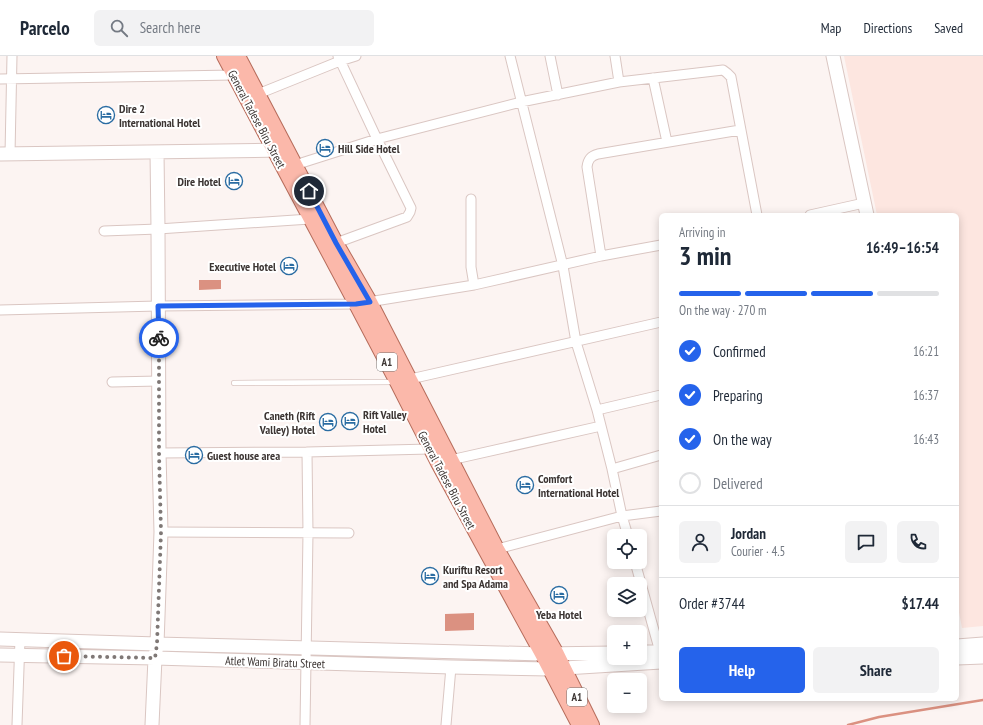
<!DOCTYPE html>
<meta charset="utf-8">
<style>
body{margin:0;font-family:"PT Sans Narrow",sans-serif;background:#f2f2f3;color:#1f2937;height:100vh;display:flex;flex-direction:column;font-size:15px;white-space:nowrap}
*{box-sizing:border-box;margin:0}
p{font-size:13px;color:#747a83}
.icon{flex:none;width:22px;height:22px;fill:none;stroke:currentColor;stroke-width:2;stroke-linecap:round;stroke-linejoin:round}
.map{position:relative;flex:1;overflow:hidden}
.drawer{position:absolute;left:659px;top:157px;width:300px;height:488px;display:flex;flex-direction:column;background:#fff;border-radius:6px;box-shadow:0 2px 10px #0003}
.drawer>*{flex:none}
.buttons{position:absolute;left:607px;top:473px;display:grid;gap:8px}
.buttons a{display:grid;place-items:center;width:40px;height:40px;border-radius:6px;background:#fff;box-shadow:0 2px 10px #0003;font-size:20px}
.pin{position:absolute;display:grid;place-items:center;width:34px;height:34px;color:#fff;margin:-17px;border:2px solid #fff;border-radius:50%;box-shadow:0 1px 4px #0007}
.courier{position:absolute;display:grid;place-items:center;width:40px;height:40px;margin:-20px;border:3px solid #2563eb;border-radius:50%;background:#fff;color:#222;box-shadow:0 1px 5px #0007}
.head em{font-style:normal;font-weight:700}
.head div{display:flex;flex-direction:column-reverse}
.head{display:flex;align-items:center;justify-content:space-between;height:68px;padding:0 20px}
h1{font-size:26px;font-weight:700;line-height:30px}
.bar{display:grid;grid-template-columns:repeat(4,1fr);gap:6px 4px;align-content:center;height:48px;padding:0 20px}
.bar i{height:5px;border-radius:3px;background:#e0e1e3}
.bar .current{background:#2563eb}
.bar p{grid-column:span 4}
.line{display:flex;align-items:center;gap:10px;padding:0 20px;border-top:1px solid #e0e1e3}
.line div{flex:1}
.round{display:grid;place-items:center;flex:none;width:42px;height:42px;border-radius:6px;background:#f2f2f3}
ol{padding:0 20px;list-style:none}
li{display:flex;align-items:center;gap:12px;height:44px}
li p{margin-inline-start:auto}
li .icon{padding:4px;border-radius:50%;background:#2563eb;color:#fff;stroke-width:4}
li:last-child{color:#747a83}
li i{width:22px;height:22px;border:2px solid #e0e1e3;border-radius:50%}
.button{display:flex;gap:8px;margin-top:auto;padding:8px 20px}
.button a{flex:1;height:46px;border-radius:6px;background:#2563eb;color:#fff;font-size:16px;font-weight:700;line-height:46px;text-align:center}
.button a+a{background:#f2f2f3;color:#1f2937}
header{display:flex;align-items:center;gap:24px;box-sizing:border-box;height:56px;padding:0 20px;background:#fff;border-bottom:1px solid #e0e1e3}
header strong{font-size:19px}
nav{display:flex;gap:22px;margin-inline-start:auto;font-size:14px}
.search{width:280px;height:36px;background:#f2f2f3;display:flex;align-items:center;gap:10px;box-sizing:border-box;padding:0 14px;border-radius:6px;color:#747a83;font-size:15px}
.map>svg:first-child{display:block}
.built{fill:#fde6e0}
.water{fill:#db9181}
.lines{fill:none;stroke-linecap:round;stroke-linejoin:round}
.stream{stroke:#db9181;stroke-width:2.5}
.lane-casing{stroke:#dac6c2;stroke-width:6}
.street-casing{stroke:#dac6c2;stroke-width:11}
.secondary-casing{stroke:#dac6c2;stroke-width:15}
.primary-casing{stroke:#b66c5b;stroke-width:16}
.lane{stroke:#fff;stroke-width:4.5}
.street{stroke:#fff;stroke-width:9}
.secondary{stroke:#fff;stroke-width:13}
.primary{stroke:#fbb8aa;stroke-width:14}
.done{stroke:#7f7876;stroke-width:4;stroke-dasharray:0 7.2}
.route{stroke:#2563eb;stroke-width:5}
.labels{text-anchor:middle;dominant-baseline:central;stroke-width:4;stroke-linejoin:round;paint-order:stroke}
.shield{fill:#fff;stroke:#767270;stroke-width:1}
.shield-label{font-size:11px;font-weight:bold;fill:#3c3533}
.poi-label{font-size:12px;font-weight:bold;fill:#3c3533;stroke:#fff;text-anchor:start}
.street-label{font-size:12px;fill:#3c3533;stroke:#fff}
</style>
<header>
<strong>Parcelo</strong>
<div class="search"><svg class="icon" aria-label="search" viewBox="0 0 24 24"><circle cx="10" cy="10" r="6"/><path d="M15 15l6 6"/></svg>Search here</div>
<nav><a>Map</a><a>Directions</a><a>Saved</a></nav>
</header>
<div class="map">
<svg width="983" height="669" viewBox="0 0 983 669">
<rect width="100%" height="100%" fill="#fcf4f2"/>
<path class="built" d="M844,0H983V570L962,572L957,546V159H877Z"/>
<path class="water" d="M199,224H221V233L199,234Z
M474,557V574L445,575V558Z"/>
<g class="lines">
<path class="stream" d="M848,669L879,661L983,644"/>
<g class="lane-casing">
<path id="lane" d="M234,327L394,326"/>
</g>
<g class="street-casing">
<path id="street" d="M510,0L563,210L576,286L597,354L612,413L622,460L628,480
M550,0L558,39
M615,0L619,26
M653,22L667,86
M0,23L234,19
M258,38L340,5L356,0
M10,98L12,0
M295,109L377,83L521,46L619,26L723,14L727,17L731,21L757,159
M471,143V211L474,229
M810,159L864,147
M104,175L158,173L310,163
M336,187L407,161L410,156L411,152L377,83L338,0
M601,200L587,111C588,103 591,100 598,98L740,74
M0,254L158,250L356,248L474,229L601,200L661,189
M406,324L661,266
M112,326L159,325
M597,354L661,339
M159,397L307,396L430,393
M446,405L601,370
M612,413L661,399
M161,476L349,477
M497,493L622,460L661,455
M635,506L660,596
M17,669L20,583
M305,669L308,477L307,396
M446,669L451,611"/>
</g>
<g class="secondary-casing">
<path id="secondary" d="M833,0L867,159
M0,98L283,94
M0,583L157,588L542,598L614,597
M957,590L983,588
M640,596H661
M0,599L155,602L451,611L549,613L661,606
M957,602L983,601
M152,669L155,602L157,588L161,476L159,397L158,173L157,96"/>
</g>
<g class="primary-casing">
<path id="primary" d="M224,0L356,248L397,326L438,407L542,598L579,669
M238,0L336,187L370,246L497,493L557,598L592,669"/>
</g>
<use href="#lane" class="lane"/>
<use href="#street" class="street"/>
<use href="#secondary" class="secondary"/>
<use href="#primary" class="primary"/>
</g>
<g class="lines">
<path class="done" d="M64,600L155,602L157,588L161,476L159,397V282"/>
<path class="route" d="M159,282L158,250L356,248L370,246L336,187L309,135"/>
</g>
<defs>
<g id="hotel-ring" transform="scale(0.9)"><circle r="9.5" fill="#fff" stroke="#2a6ca2" stroke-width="1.5"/><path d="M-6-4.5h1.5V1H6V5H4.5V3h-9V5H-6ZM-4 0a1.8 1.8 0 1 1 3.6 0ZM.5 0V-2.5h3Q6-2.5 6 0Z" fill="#2a6ca2"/></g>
</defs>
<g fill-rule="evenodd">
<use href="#hotel-ring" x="106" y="59"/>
<use href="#hotel-ring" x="325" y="92"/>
<use href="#hotel-ring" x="234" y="125"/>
<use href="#hotel-ring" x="289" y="210"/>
<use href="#hotel-ring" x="350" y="365"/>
<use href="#hotel-ring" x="328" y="366"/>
<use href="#hotel-ring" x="194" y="399"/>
<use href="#hotel-ring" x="525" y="429"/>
<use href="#hotel-ring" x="430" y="520"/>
<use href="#hotel-ring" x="559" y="539"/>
</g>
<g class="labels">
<g class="shield">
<rect x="377" y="297" width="20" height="18" rx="3"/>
<rect x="567" y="632" width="20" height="18" rx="3"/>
</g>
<g class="shield-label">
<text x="387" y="306">A1</text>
<text x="577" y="641">A1</text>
</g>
<g class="poi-label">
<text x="119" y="52">Dire 2<tspan x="119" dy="14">International Hotel</tspan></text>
<text x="338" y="92">Hill Side Hotel</text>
<text x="221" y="125" text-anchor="end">Dire Hotel</text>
<text x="276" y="210" text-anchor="end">Executive Hotel</text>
<text x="363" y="358">Rift Valley<tspan x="363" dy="14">Hotel</tspan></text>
<text x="315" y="359" text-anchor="end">Caneth (Rift<tspan x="315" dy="14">Valley) Hotel</tspan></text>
<text x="207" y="399">Guest house area</text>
<text x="538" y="422">Comfort<tspan x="538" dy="14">International Hotel</tspan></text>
<text x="443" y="513">Kuriftu Resort<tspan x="443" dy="14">and Spa Adama</tspan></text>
<text x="559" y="558" text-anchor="middle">Yeba Hotel</text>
</g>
<g class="street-label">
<text transform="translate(257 63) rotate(62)">General Tadese Biru Street</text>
<text transform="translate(447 424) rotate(62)">General Tadese Biru Street</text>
<text transform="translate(275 606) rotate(2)">Atlet Wami Biratu Street</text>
</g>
</g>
</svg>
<div class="buttons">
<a><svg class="icon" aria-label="locate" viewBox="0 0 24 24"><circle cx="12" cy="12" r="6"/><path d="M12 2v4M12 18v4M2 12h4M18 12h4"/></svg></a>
<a><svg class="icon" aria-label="layers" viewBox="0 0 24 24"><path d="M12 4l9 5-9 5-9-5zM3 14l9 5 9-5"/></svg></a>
<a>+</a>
<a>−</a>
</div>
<div class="pin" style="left:64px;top:600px;background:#ea580c"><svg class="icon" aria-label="bag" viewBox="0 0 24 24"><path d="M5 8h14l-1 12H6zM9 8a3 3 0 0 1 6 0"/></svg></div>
<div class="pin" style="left:309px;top:135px;background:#1f2937"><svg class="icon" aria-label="home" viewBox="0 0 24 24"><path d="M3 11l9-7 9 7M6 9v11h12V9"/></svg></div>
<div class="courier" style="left:159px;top:282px"><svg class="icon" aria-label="bike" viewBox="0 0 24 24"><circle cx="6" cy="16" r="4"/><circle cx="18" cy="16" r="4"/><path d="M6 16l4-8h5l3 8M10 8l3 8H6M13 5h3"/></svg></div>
<section class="drawer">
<div class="head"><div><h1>3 min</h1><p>Arriving in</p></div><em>16:49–16:54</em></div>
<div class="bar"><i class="current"></i><i class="current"></i><i class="current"></i><i></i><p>On the way · 270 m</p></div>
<ol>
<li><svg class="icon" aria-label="check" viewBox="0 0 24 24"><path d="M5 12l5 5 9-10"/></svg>Confirmed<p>16:21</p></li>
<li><svg class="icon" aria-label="check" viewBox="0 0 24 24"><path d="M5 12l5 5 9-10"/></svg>Preparing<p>16:37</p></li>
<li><svg class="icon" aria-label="check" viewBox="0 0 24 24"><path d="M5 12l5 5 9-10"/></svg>On the way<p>16:43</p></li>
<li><i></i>Delivered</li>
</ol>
<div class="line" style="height:72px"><a class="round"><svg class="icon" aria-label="person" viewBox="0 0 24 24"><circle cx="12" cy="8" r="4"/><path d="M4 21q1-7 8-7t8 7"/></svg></a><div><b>Jordan</b><p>Courier · 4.5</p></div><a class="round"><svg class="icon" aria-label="chat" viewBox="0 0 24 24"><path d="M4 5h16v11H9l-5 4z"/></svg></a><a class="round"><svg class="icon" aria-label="phone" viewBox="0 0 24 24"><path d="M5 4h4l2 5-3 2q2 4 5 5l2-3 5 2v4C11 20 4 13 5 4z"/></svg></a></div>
<div class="line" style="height:52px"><div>Order #3744</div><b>$17.44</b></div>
<div class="button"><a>Help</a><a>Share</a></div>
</section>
</div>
